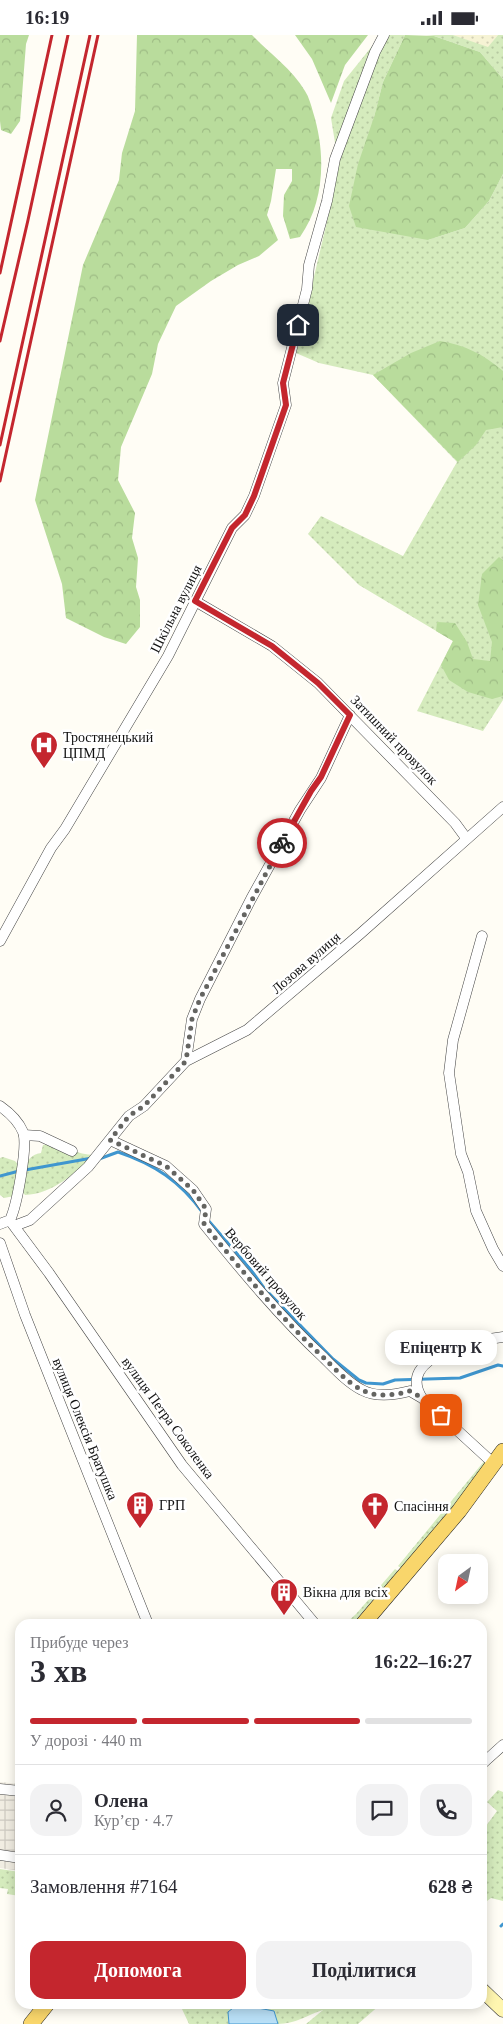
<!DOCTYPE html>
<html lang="uk">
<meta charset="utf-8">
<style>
body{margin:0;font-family:Georgia,serif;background:#f2f2f3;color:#2b2b33;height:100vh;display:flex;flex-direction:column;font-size:19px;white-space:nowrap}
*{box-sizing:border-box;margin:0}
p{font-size:16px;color:#7c7c81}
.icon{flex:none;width:28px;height:28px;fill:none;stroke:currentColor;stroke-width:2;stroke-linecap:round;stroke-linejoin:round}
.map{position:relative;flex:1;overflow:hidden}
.side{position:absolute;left:15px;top:1584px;width:472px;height:390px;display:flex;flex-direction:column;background:#fff;border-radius:15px;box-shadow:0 2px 12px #0003}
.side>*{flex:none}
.needle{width:32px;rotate:213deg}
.tools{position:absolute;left:438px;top:1519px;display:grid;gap:10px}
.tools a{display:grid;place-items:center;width:50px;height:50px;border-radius:10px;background:#fff;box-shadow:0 2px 12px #0003;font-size:25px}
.pin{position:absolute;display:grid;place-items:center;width:42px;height:42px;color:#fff;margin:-21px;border-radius:10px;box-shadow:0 2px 8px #0006}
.courier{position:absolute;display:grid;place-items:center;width:50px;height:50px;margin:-25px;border:4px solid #c4262e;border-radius:50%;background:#fff;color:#222;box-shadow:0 1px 6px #0007}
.bubble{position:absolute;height:35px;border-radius:15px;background:#fff;box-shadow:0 2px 12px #0003;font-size:16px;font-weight:700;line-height:35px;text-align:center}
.headline em{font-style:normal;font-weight:700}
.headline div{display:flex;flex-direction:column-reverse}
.headline{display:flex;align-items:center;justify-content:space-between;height:85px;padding:0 15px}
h1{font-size:32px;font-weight:700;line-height:38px}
.bar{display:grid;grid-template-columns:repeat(4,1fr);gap:8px 5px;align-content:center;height:60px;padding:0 15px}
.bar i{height:6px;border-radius:4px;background:#e1e1e2}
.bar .current{background:#c4262e}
.bar p{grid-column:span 4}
.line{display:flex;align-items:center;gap:12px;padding:0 15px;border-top:1px solid #e1e1e2}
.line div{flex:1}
.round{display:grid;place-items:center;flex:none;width:52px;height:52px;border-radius:15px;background:#f2f2f3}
.primary-button{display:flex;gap:10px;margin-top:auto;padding:10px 15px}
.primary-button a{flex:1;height:58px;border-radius:15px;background:#c4262e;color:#fff;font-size:20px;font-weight:700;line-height:58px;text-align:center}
.primary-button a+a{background:#f2f2f3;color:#2b2b33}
.status{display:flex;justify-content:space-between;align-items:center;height:35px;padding:0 25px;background:#fff;direction:ltr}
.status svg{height:14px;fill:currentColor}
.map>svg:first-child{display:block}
.farmland{fill:url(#farmland-dots)}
.green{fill:url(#green-dots)}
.forest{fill:url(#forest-crowns)}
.plaza{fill:url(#plaza-grid)}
.water{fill:#b9e0f7;stroke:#3f96cf}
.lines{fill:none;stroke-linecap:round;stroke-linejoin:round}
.stream{stroke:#3f96cf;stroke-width:3}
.minor-casing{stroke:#444;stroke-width:11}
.secondary-casing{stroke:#333;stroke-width:15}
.primary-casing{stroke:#222;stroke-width:16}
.minor{stroke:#fff;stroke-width:10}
.secondary{stroke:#fff6b0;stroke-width:14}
.primary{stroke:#f9d66b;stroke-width:15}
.rail{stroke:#c4262e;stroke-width:3}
.done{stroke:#646461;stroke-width:5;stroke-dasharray:0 9}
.route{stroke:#c4262e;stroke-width:6}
.labels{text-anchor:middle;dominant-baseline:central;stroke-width:5;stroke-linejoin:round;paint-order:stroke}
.street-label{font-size:14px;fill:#111;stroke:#fff}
.poi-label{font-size:14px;fill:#111;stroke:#fff;text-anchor:start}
</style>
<div class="status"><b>16:19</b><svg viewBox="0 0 49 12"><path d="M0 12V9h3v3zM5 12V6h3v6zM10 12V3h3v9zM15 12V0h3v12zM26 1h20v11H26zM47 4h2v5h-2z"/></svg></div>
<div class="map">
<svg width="503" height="1989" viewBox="0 0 503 1989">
<defs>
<pattern id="farmland-dots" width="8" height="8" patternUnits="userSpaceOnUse" patternTransform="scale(1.25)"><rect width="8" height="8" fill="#f6f3d4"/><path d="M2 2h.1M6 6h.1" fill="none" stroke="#d2cfb5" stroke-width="1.8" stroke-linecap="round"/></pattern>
<pattern id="green-dots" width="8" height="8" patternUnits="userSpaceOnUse" patternTransform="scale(1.25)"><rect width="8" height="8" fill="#d5ebbd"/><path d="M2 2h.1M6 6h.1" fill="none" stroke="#b6c8a1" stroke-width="1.8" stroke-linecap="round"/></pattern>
<pattern id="forest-crowns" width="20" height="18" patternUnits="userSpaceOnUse" patternTransform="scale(1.25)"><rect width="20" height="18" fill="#b9dc9c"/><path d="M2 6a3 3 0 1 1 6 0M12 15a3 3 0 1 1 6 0" fill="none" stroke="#9ebc85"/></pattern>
<pattern id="plaza-grid" width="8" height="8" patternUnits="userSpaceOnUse" patternTransform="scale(1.25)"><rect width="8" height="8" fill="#f1ede2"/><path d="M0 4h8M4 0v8" fill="none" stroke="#cecac1"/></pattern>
</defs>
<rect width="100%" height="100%" fill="#fffdf5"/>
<path class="farmland" d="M453,0H498L488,13Z"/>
<path class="green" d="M381,0H405L383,47L374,82L428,205L465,193L489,166L503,139V665L483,696L417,676L453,606L359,550L308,499L321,481L403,521L457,427L373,340L319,328L296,318L329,178L338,126L331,83L344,46Z
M426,0H453L488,12L498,0H503V44L480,17L434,1Z
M43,1110C61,1108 78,1121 96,1120C76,1137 53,1159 25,1160L22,1156C24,1140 22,1121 41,1118Z
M3,1122L15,1126L20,1132L14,1161L4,1163L0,1160V1123Z
M485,1425L487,1427L458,1465L401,1533L398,1531Z
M395,1534L398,1536L352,1589H345L356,1579Z
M498,1755L503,1757V1866L491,1863L483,1869V1795L497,1776L487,1767Z
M0,1834L20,1837V1861L7,1859L8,1854L0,1853Z
M184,1969H381L358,1989H306L323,1975C307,1980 295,1989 278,1989L274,1976L258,1973H233L228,1982L229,1989H189L182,1974Z"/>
<path class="forest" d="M0,0H29L26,9L20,86L11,99L1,95L0,86Z
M137,0H252C269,18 292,34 305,56C309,62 311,70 313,77C326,118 325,167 300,202L290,204L283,181L284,160L292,146V134H276L271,166L267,180L278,205L259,221L238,230L211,246L176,271L158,309L152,339L121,412L118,445L135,478L132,503L138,523L136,552L140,565V592L126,609L104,602L66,583L62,549L35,465L83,230L119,145L122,118L135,76Z
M295,0H368L345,30L331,68L312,24Z
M405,0L434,1L480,17L503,44V139L489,166L465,193L428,205L356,192L349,171L358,129L374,82L383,47Z
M440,306C465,310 483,319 503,336V392L486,395L476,410L458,427L373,340L411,318Z
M499,522L503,525V661L492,664L468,657L449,645L441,630L453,606L436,596L437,587L455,588L467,607L473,624L490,626L492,607L478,570L482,539Z"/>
<path class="plaza" d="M0,1747L20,1749V1836L0,1833Z"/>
<path class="water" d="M233,1973H258L274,1976L278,1989H229L228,1977Z"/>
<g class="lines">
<path class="stream" d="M99,1124L118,1117C154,1129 180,1146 203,1178
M25,1135L92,1123
M0,1141L19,1136
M208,1185L251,1235L264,1253L333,1324L359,1345L366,1348L383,1349L395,1345L460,1343L498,1330L503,1331
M501,1891L503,1889"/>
<g class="minor-casing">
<path id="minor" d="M195,566L272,611L318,648L455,788L466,803
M482,901L453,1005L449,1038L461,1119L468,1137L476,1176L493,1214L503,1231
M0,906L51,813L65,794L168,621L232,493L245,480L254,461L286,370L283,348L307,254L309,230L327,166L335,124L375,17L384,0
M186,1026L192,984L200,964L251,864L300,775L321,743L350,680
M0,1071C10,1078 18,1085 23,1097C28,1111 17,1170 10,1185L0,1189
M24,1100L40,1101L72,1116
M110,1105L166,1131L193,1155L206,1174L204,1189C242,1236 280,1282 324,1323C335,1334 348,1348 362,1355C377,1363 395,1360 410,1356L422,1363L494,1429
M11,1187L49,1238L182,1430L315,1589
M14,1191L30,1185L88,1132L129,1081L144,1071L186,1026L247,995L360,899L503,772
M0,1208L25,1280L148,1589
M422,1363C395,1321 476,1305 503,1302
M482,1729L503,1710
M0,1754L20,1756
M0,1820L20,1823"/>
</g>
<g class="secondary-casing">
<path id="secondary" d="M482,1955L503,1975"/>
</g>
<g class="primary-casing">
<path id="primary" d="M363,1589L459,1476L503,1416
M31,1989L47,1969"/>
</g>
<use href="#minor" class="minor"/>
<use href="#secondary" class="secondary"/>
<use href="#primary" class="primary"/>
<path class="rail" d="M0,238L52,0
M0,306L28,185L68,0
M0,410L90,0
M0,446L98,0"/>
</g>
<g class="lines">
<path class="done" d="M282,808L200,964L192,984L186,1026L144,1071L129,1081L110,1105L166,1131L193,1155L206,1174L204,1189C242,1236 280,1282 324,1323C335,1334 348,1348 362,1355C377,1363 395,1360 410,1356L422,1363L441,1380"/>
<path class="route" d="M282,808L311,756L321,742L350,680L318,648L272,611L195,566L232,493L245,480L254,461L286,370L283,348L298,290"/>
</g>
<defs>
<g id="hospital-pin" transform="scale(1.4375)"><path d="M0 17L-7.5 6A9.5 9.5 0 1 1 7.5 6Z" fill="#c4262e" stroke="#fff"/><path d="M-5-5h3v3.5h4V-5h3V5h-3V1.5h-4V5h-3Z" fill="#fff"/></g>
<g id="building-pin" transform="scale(1.4375)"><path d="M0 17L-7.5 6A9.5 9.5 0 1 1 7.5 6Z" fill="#c4262e" stroke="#fff"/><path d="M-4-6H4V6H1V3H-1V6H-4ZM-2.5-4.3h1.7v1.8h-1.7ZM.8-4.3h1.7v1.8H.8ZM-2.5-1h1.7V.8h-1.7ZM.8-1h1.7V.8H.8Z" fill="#fff"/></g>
<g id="church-pin" transform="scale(1.4375)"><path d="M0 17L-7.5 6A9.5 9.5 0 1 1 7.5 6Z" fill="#c4262e" stroke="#fff"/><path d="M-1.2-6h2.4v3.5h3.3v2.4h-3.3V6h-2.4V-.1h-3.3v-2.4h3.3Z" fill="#fff"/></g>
</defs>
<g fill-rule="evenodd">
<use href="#hospital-pin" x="44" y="710"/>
<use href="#building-pin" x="140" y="1470"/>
<use href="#church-pin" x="375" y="1471"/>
<use href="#building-pin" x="284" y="1557"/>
</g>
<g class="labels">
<g class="street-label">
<text transform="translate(176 574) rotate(-63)">Шкільна вулиця</text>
<text transform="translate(394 705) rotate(46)">Затишний провулок</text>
<text transform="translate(306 928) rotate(-41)">Лозова вулиця</text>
<text transform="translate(266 1239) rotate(49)">Вербовий провулок</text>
<text transform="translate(168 1383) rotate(54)">вулиця Петра Соколенка</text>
<text transform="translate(85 1394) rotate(68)">вулиця Олексія Братушка</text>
</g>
<g class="poi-label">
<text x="63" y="702">Тростянецький<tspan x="63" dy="16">ЦПМД</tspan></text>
<text x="159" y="1470">ГРП</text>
<text x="394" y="1471">Спасіння</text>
<text x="303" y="1557">Вікна для всіх</text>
</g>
</g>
</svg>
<div class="tools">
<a><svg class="needle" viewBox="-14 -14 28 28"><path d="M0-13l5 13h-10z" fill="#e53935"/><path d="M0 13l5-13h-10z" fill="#7c7c81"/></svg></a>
</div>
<div class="pin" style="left:441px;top:1380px;background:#ea580c"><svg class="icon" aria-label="bag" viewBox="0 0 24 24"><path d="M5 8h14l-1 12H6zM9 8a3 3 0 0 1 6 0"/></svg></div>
<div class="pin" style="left:298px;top:290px;background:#1f2937"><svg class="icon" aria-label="home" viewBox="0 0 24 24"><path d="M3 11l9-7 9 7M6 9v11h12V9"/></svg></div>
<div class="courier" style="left:282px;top:808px"><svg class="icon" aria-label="bike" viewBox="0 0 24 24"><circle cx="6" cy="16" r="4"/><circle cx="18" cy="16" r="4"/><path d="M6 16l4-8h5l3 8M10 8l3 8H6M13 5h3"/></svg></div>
<div class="bubble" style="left:385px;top:1295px;width:112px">Епіцентр К</div>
<section class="side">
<div class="headline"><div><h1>3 хв</h1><p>Прибуде через</p></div><em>16:22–16:27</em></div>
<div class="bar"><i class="current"></i><i class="current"></i><i class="current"></i><i></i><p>У дорозі · 440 m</p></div>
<div class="line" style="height:90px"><a class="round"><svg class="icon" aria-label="person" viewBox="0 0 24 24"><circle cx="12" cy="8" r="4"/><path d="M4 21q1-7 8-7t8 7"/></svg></a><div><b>Олена</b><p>Кур’єр · 4.7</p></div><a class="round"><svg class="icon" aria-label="chat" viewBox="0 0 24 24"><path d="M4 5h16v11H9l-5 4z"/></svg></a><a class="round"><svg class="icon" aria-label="phone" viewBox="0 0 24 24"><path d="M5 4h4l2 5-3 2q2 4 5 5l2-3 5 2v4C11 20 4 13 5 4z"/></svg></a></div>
<div class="line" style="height:65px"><div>Замовлення #7164</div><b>628 ₴</b></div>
<div class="primary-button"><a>Допомога</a><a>Поділитися</a></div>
</section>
</div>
